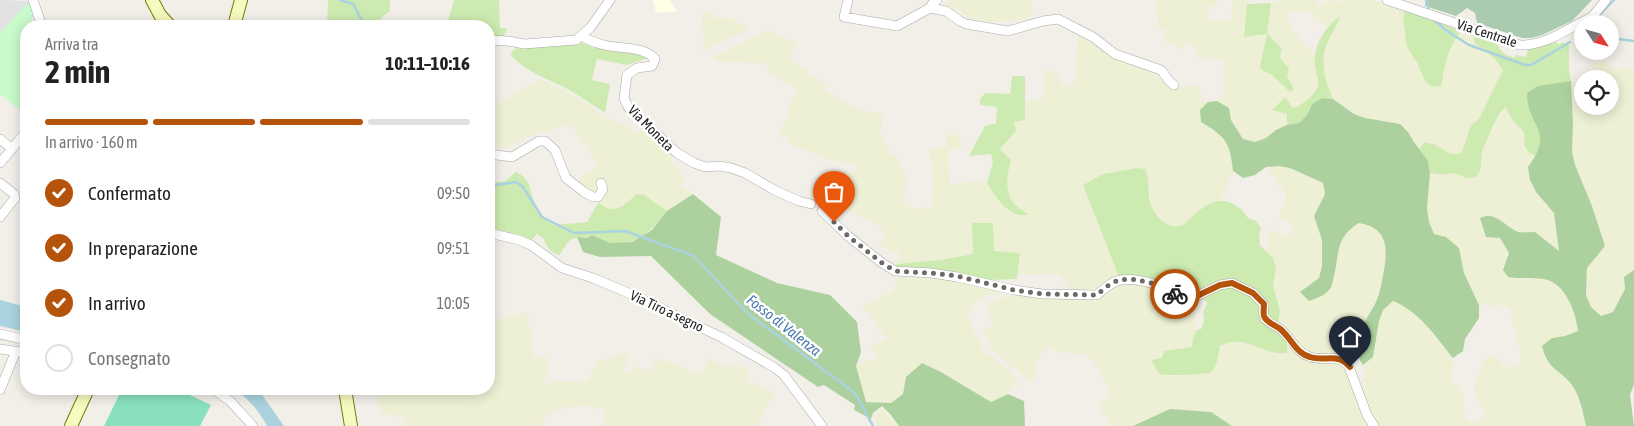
<!DOCTYPE html>
<html lang="it">
<meta charset="utf-8">
<style>
body{margin:0;font-family:"Asap Condensed",sans-serif;background:#f2f2f2;color:#222;height:100vh;display:flex;flex-direction:column;font-size:19px;white-space:nowrap}
*{box-sizing:border-box;margin:0}
p{font-size:16px;color:#767676}
.icon{flex:none;width:28px;height:28px;fill:none;stroke:currentColor;stroke-width:2;stroke-linecap:round;stroke-linejoin:round}
.map{position:relative;flex:1;overflow:hidden}
.drawer{position:absolute;left:20px;top:20px;width:475px;height:375px;display:flex;flex-direction:column;background:#fff;border-radius:20px;box-shadow:0 2px 12px #0003}
.drawer>*{flex:none}
.needle{width:32px;rotate:126deg}
.tools{position:absolute;left:1574px;top:15px;display:grid;gap:10px}
.tools a{display:grid;place-items:center;width:45px;height:45px;border-radius:50%;background:#fff;box-shadow:0 2px 12px #0003;font-size:25px}
.pin{position:absolute;display:grid;place-items:center;width:42px;height:42px;color:#fff;margin:-51px -21px;border-radius:50% 50% 50% 0;rotate:-45deg;box-shadow:0 0 5px #0007}
.pin .icon{rotate:45deg}
.courier{position:absolute;display:grid;place-items:center;width:50px;height:50px;margin:-25px;border:4px solid #b45309;border-radius:50%;background:#fff;color:#222;box-shadow:0 1px 6px #0007}
.overview em{font-style:normal;font-weight:700}
.overview div{display:flex;flex-direction:column-reverse}
.overview{display:flex;align-items:center;justify-content:space-between;height:85px;padding:0 25px}
h1{font-size:32px;font-weight:700;line-height:38px}
.bar{display:grid;grid-template-columns:repeat(4,1fr);gap:8px 5px;align-content:center;height:60px;padding:0 25px}
.bar i{height:6px;border-radius:4px;background:#e0e0e0}
.bar .on{background:#b45309}
.bar p{grid-column:span 4}
ol{padding:0 25px;list-style:none}
li{display:flex;align-items:center;gap:15px;height:55px}
li p{margin-inline-start:auto}
li .icon{padding:5px;border-radius:50%;background:#b45309;color:#fff;stroke-width:4}
li:last-child{color:#767676}
li i{width:28px;height:28px;border:2px solid #e0e0e0;border-radius:50%}
.map>svg:first-child{display:block}
.education{fill:#ffffe5}
.farmland{fill:#eef0d5;fill-rule:evenodd}
.grass{fill:#cdebb0}
.forest{fill:#add19e}
.cemetery{fill:#aacbaf}
.park{fill:#c8facc}
.pitch{fill:#88e0be}
.parking{fill:#e2e2e2}
.water{fill:#aad3df}
.lines{fill:none;stroke-linecap:round;stroke-linejoin:round}
.stream{stroke:#aad3df;stroke-width:2.5}
.minor-casing{stroke:#a9a9a9;stroke-width:10}
.secondary-casing{stroke:#707d05;stroke-width:14}
.minor{stroke:#fff;stroke-width:9}
.secondary{stroke:#f7fabf;stroke-width:12}
.done{stroke:#6b6a68;stroke-width:5;stroke-dasharray:0 9}
.route{stroke:#b45309;stroke-width:6}
.labels{text-anchor:middle;dominant-baseline:central;stroke-width:5;stroke-linejoin:round;paint-order:stroke}
.street-label{font-size:14px;fill:#222;stroke:#fff}
.water-label{font-size:15px;font-style:italic;fill:#4a7aab;stroke:#fff}
</style>
<div class="map">
<svg width="1634" height="426" viewBox="0 0 1634 426">
<rect width="100%" height="100%" fill="#f2efe9"/>
<path class="education" d="M653,0H670L677,11L656,13Z"/>
<path class="farmland" d="M949,0H1030L1034,15L1023,20L990,22L966,17L957,8L944,6Z
M1155,0H1218L1217,6H1209L1207,18L1230,22L1233,0H1248L1244,37L1267,33L1271,3L1282,0H1316L1317,5L1326,3V0L1345,2L1346,0H1374L1405,9L1403,19L1407,47L1412,55L1420,72L1444,77V67L1454,40L1460,31L1473,34L1475,43L1495,59L1503,70L1479,119L1471,125L1462,152L1458,154L1453,155L1448,153L1436,145L1425,142L1419,149L1408,132L1400,124L1365,118L1354,114L1333,99L1327,85L1323,70L1327,42L1338,26L1330,24L1326,28L1324,21L1314,23L1313,10L1287,14L1291,26L1302,42L1315,55L1319,88L1316,93L1297,108H1293L1284,97L1272,110L1287,114V125L1276,130L1266,138L1255,143L1243,139L1231,120L1229,108L1217,101L1223,95L1224,62L1196,56V45L1184,44V49L1164,43L1166,29L1159,28ZM1267,34L1282,49L1280,57L1286,65L1287,76L1291,85L1290,92L1272,75L1260,67Z
M702,13H713V18H732L747,27L748,30L703,51Z
M764,29L797,44L788,57L827,87L826,91L854,107L883,115L881,136L889,152L896,157L901,164L907,182L903,199L905,204L914,210L931,206L934,185L929,149L946,146V135L959,134L962,148L949,150L950,185L978,181L987,182L991,190L1008,210L1028,214L1020,210L1013,204L1006,185V174L1011,160L1000,149L1016,131L1014,122L1025,120V101L1044,99L1043,70L1057,72L1060,83L1064,86L1072,85L1076,82L1078,35L1152,70L1159,76L1167,87L1174,88L1197,85L1203,99L1208,102L1200,111L1201,122L1222,136L1229,146L1233,171L1224,194L1218,201L1202,207L1184,224L1176,227L1167,225L1154,212L1150,204V186L1083,185L1119,277L1098,291L1071,290L1059,274L1018,275L1019,253L993,252V223L973,254L941,260L897,264L899,251L889,250L879,243L885,233L879,225L853,214L843,204L834,203L826,193L827,187L834,178L853,172L858,168L851,164L838,162L804,150L788,142L789,138L780,135L796,90L767,71L769,65L763,63L718,62L715,61L713,57L717,54L761,34Z
M1609,61L1610,68L1634,69V270L1624,277L1625,289L1613,312L1601,316L1591,307L1586,295L1587,268L1605,246L1592,206L1575,165L1572,152L1573,123L1571,81H1582V106H1610V79H1594V62Z
M540,79L569,92L608,119L620,122L638,134L643,128L668,154H672V160L680,173L687,178L681,186L693,194L667,211L644,195L637,194L620,208L612,210H607L573,184L599,165L570,125L535,134L502,149L489,147V109Z
M1507,107L1515,123L1522,128L1529,153L1536,156L1528,167L1537,192L1554,213L1559,251L1535,232L1526,233L1517,231L1494,216L1486,237L1500,238L1509,253L1503,270L1517,279H1543L1552,281L1564,294L1571,306L1576,318L1578,331L1565,336L1552,338L1545,359L1553,369L1565,377L1574,387L1586,426H1382L1376,423L1363,392L1362,383L1366,373L1363,365L1373,357L1379,321L1383,309L1393,301L1404,305L1425,323L1453,358L1454,365L1451,380L1463,393V411L1467,419L1474,423L1482,418L1484,409L1475,395L1474,386L1483,361L1489,355L1497,356L1501,364L1509,367L1517,365L1520,363L1521,352L1509,309L1502,304L1494,306L1479,305L1464,273L1459,248L1446,237L1434,234L1429,222L1427,209L1430,173L1443,175L1451,173L1460,175L1467,178L1482,162V153L1484,145L1493,130L1500,113Z
M1278,166L1290,168L1323,183L1325,194L1314,216L1322,240V266L1319,278L1301,292L1334,277L1337,252L1341,240L1348,229L1359,223L1371,225L1380,233L1385,244L1386,256L1382,279L1375,303L1369,312L1357,345L1358,358L1342,354H1311L1303,351L1278,323L1280,311L1273,286L1276,268L1266,253L1271,230L1289,237L1294,228L1279,218L1286,199V194L1266,167Z
M899,277L950,280L1004,291L987,296L978,301L969,314V321L984,351L1010,371L1019,382L1008,394L991,402L941,372L906,377L903,393L891,403L866,402L856,366L877,358L871,347L886,338L863,306L885,294L892,292L896,284L893,282Z
M1127,283L1150,286L1178,301L1191,302L1193,305L1197,330L1193,338L1192,347L1165,351L1168,376L1186,374L1204,375L1216,364L1220,346L1228,342L1246,343L1279,355L1287,353V345L1308,362H1338L1343,364L1363,417L1369,426H1232L1210,412L1170,409L1133,426H1112L1098,406L1111,395L1104,378L1088,355L1059,352L1047,347L1036,364L1034,380L1030,382L991,348L987,337H984L982,332L993,325L986,304L991,301L1017,294L1040,298L1096,300L1108,294L1120,284Z
M527,312L533,342L530,344L535,358L547,356L549,364L544,384L555,381L588,382L597,360H605L620,354H628L624,370L630,372L632,366L652,371L655,359L680,364L681,367L701,374L708,358L728,368L732,362L749,371L745,380L776,394L757,422L761,426H603L605,409L585,406L566,407L553,411L545,417L540,426H406V418L382,413L377,401L380,389H489V314L496,320Z
M882,408L890,417L896,426H878L874,417Z"/>
<path class="grass" d="M328,0H390V11L383,16L378,23V26H327Z
M454,0H499L500,28H507L504,36H489V26H453L448,21Z
M1271,3L1267,33L1282,49L1280,57L1289,69L1287,76L1294,89L1290,92L1272,75L1263,71L1260,67L1267,34L1244,37L1247,4Z
M1405,9L1460,31C1453,41 1448,54 1445,65C1443,72 1443,79 1441,86L1432,87L1425,81L1417,63L1407,47L1403,19Z
M1340,16C1338,26 1332,32 1328,41C1319,61 1325,81 1333,99L1322,98L1312,104L1307,115L1299,123L1287,125V114L1272,110L1285,97L1293,108C1299,107 1301,104 1306,101C1329,82 1312,78 1315,55C1317,39 1328,25 1340,16Z
M1473,34L1497,43C1499,52 1507,55 1514,58L1516,55L1526,57L1528,49L1541,46L1554,40L1559,45L1563,42L1565,44L1569,41V71L1571,81L1536,156L1529,153L1524,145C1526,130 1524,132 1515,123C1511,119 1509,113 1506,107C1504,109 1502,110 1500,113C1498,115 1483,148 1482,152C1480,163 1484,167 1476,177L1467,178L1460,175L1451,173L1443,175L1430,173L1428,161L1419,149L1425,142L1436,145L1448,153L1453,154H1458L1462,152L1471,125L1479,119L1503,70L1495,59L1475,43Z
M583,43L594,48L627,51L648,57V58L627,65L597,59L592,80L610,84L605,113C594,106 583,98 571,91C550,79 526,73 510,54L517,47L525,48Z
M1012,76H1025V120L1014,122L1016,131L1000,149L1011,160C1004,183 1005,204 1029,214C1011,221 994,196 987,182L993,163L991,154L969,156L985,126L996,123L997,107L980,105V99L985,93L1010,94Z
M1137,168L1145,169C1151,182 1146,197 1153,210C1159,220 1172,232 1184,224C1187,222 1190,218 1193,216C1203,206 1216,197 1231,203C1239,207 1243,210 1248,218L1256,221L1261,228L1259,237L1260,245L1273,258L1276,268L1273,286L1280,311L1277,329L1287,345V353C1264,357 1245,332 1220,346C1218,354 1218,367 1211,372C1207,375 1166,376 1160,374L1153,364L1152,360L1162,358L1164,351L1192,347L1193,338L1197,330L1201,329L1204,321L1203,312L1207,304L1206,301L1136,275L1119,277L1083,185L1103,174Z
M516,172C540,183 524,209 554,225L587,222L598,203C617,216 622,206 637,194L644,195L667,211C652,230 638,246 611,243C605,242 598,237 592,235C585,240 575,235 569,241C565,245 563,251 559,255C551,253 546,247 544,239L537,234L531,241L521,235L489,228V183L505,181Z
M972,223H993L994,251L1020,253L1017,279L989,280L947,271L895,267L897,264L941,260L973,254Z"/>
<path class="forest" d="M1571,81L1573,123L1572,152L1575,165L1592,206L1605,246L1587,268L1586,295L1591,307L1601,316L1613,312L1625,289L1624,277L1634,270V384L1630,395L1634,426H1586C1583,413 1580,396 1572,385C1559,368 1548,371 1542,346L1552,338L1565,336L1578,331C1576,312 1565,282 1543,279C1531,277 1520,279 1508,277L1503,270L1509,253L1500,238L1486,237L1480,218C1497,210 1504,227 1519,232C1524,233 1529,232 1535,232L1559,251L1554,213L1536,192L1530,180L1528,167C1556,129 1527,128 1527,93L1538,86Z
M1322,98L1333,99L1354,114L1365,118L1400,124L1408,132L1414,142L1428,161L1430,173L1427,209L1429,222L1434,234L1446,237L1459,248L1464,273L1479,305V318L1465,339L1463,351L1453,358C1436,337 1419,311 1393,301L1383,310L1379,321L1373,357L1363,365C1348,345 1365,322 1375,304C1380,294 1382,281 1384,270C1388,246 1387,228 1359,223C1334,238 1340,255 1333,280C1332,284 1332,287 1329,290C1323,297 1316,298 1309,301L1300,292L1319,278L1322,266V240L1314,216L1325,194L1323,183L1290,168L1278,166L1266,167L1255,175L1243,178L1233,171C1230,142 1226,137 1201,122L1200,110L1208,102L1217,101L1229,108L1231,120L1243,139L1255,142L1266,138L1276,130L1287,125L1299,123L1307,115L1312,104Z
M693,194L721,217L716,255L777,283L830,295L857,322L861,352L856,366L866,402L891,403L903,394L906,377L922,363L941,372L991,402L1008,394L1024,401L1025,426H899L891,415L882,406L873,413L871,419L854,410L855,405L824,385L818,387L710,314L651,256L600,257L583,252L577,237L587,238L592,235L610,243L632,242L652,230L667,211Z
M1170,409L1211,412L1232,426H1133Z"/>
<path class="cemetery" d="M1426,0H1592L1572,21L1542,35L1531,38H1522L1477,23L1475,13L1467,8L1456,16L1425,6Z"/>
<path class="park" d="M29,1L34,12L30,26H26V115L0,94V33Z"/>
<path class="pitch" d="M122,389H177L211,405L200,426H104Z"/>
<path class="parking" d="M0,0L29,1L0,33Z"/>
<path class="water" d="M0,300L26,307V332L0,326Z
M234,389H258L284,426H267C260,412 247,397 234,389Z"/>
<g class="lines">
<path class="stream" d="M340,0L353,4L365,26
M1426,0L1429,10
M1435,21L1447,31L1469,45L1525,65H1531L1570,42
M1591,24L1614,0
M1578,38L1582,33
M1610,38L1634,41
M489,186L516,182L523,187L542,217L574,233L625,231L694,256L747,313L855,393L873,426"/>
<g class="minor-casing">
<path id="minor" d="M33,0L42,26
M848,0L844,17L897,26L930,8
M937,0L932,4L930,8L946,11L960,21L966,24L1008,31L1043,21L1058,19L1093,37L1115,54L1161,70C1166,75 1167,81 1174,85
M1387,0L1520,45C1544,46 1566,30 1586,20L1592,17L1606,0
M582,36C589,41 596,43 604,45C620,49 644,46 655,59L652,66L637,68L627,75L624,98L628,107L677,153L694,163L705,167L720,166L731,168L745,173L776,191L799,201L811,204
M489,40L508,41L524,44L576,40L590,28L610,0
M0,139L12,149
M489,154L512,157L539,141H545L555,150L566,178L584,192L593,197H598L603,189L601,183
M0,163L26,132
M0,183L14,194L15,198L0,217
M822,211L848,236L882,263L895,271L931,273L957,277L1014,290L1042,294L1097,295C1104,289 1112,281 1121,280C1139,277 1164,286 1178,297L1197,296L1220,285L1232,283L1253,293L1264,305C1264,308 1263,313 1264,316C1266,322 1274,325 1279,328C1291,337 1295,352 1310,357C1326,362 1338,352 1349,367L1367,415L1374,426
M489,233L519,240L531,245L562,268L593,278L633,295L721,337L775,368L784,375L822,426
M0,334L26,340
M0,349L26,353
M213,389L230,401L253,426
M0,390L16,351"/>
</g>
<g class="secondary-casing">
<path id="secondary" d="M152,0L160,15L170,26
M234,26L241,0
M345,389L351,426
M71,426L88,389"/>
</g>
<use href="#minor" class="minor"/>
<use href="#secondary" class="secondary"/>
</g>
<g class="lines">
<path class="done" d="M834,222L848,236L882,263L895,271L931,273L957,276L1014,290L1042,294L1097,295C1104,289 1112,281 1121,280C1136,277 1163,285 1175,294"/>
<path class="route" d="M1175,294L1178,296H1197L1220,285L1232,283L1253,293L1264,304C1264,308 1263,313 1264,316C1266,322 1274,325 1279,328C1291,337 1295,353 1310,357C1325,362 1338,352 1350,367"/>
</g>
<g class="labels">
<g class="street-label">
<text transform="translate(1487 33) rotate(18)">Via Centrale</text>
<text transform="translate(651 128) rotate(45)">Via Moneta</text>
<text transform="translate(667 311) rotate(25)">Via Tiro a segno</text>
</g>
<g class="water-label">
<text transform="translate(784 325) rotate(38)">Fosso di Valenza</text>
</g>
</g>
</svg>
<div class="tools">
<a><svg class="needle" viewBox="-14 -14 28 28"><path d="M0-13l5 13h-10z" fill="#e53935"/><path d="M0 13l5-13h-10z" fill="#767676"/></svg></a>
<a><svg class="icon" aria-label="locate" viewBox="0 0 24 24"><circle cx="12" cy="12" r="6"/><path d="M12 2v4M12 18v4M2 12h4M18 12h4"/></svg></a>
</div>
<div class="pin" style="left:834px;top:222px;background:#ea580c"><svg class="icon" aria-label="bag" viewBox="0 0 24 24"><path d="M5 8h14l-1 12H6zM9 8a3 3 0 0 1 6 0"/></svg></div>
<div class="pin" style="left:1350px;top:367px;background:#1f2937"><svg class="icon" aria-label="home" viewBox="0 0 24 24"><path d="M3 11l9-7 9 7M6 9v11h12V9"/></svg></div>
<div class="courier" style="left:1175px;top:294px"><svg class="icon" aria-label="bike" viewBox="0 0 24 24"><circle cx="6" cy="16" r="4"/><circle cx="18" cy="16" r="4"/><path d="M6 16l4-8h5l3 8M10 8l3 8H6M13 5h3"/></svg></div>
<section class="drawer">
<div class="overview"><div><h1>2 min</h1><p>Arriva tra</p></div><em>10:11–10:16</em></div>
<div class="bar"><i class="on"></i><i class="on"></i><i class="on"></i><i></i><p>In arrivo · 160 m</p></div>
<ol>
<li><svg class="icon" aria-label="check" viewBox="0 0 24 24"><path d="M5 12l5 5 9-10"/></svg>Confermato<p>09:50</p></li>
<li><svg class="icon" aria-label="check" viewBox="0 0 24 24"><path d="M5 12l5 5 9-10"/></svg>In preparazione<p>09:51</p></li>
<li><svg class="icon" aria-label="check" viewBox="0 0 24 24"><path d="M5 12l5 5 9-10"/></svg>In arrivo<p>10:05</p></li>
<li><i></i>Consegnato</li>
</ol>
</section>
</div>
